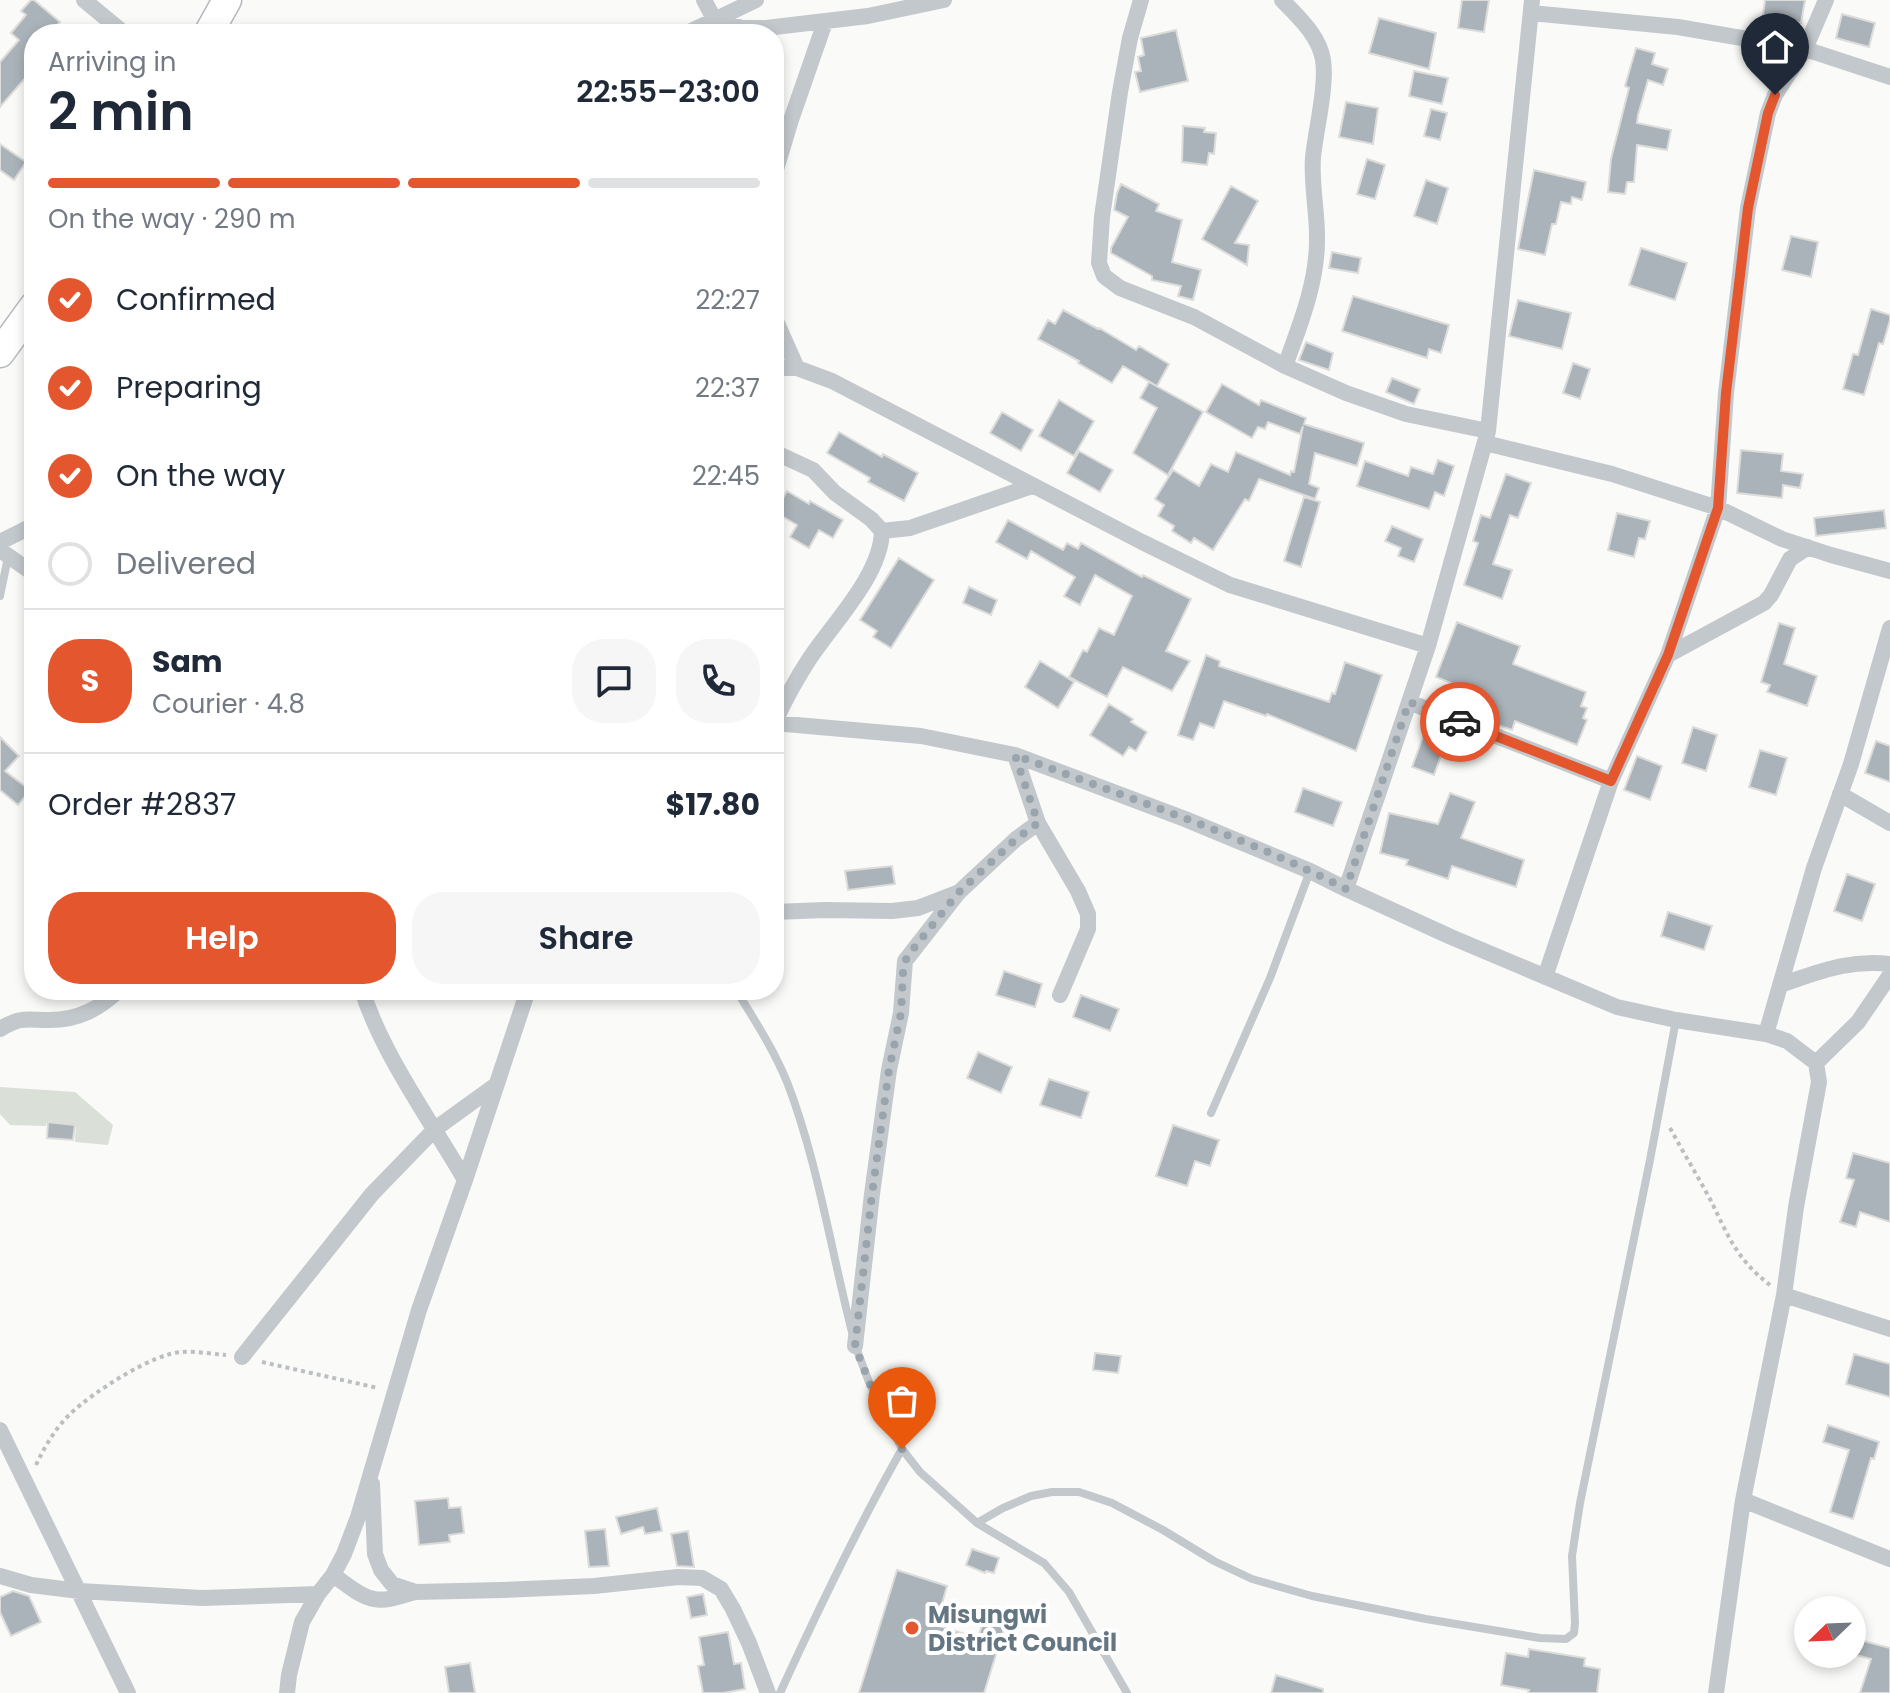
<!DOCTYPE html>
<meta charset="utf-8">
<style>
body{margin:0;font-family:Poppins,sans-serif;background:#f6f6f7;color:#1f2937;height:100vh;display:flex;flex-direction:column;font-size:30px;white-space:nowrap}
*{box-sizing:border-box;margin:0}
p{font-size:26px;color:#747a83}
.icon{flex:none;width:44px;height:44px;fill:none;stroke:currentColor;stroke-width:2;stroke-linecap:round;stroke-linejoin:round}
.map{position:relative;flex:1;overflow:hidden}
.panel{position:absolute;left:24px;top:24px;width:760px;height:976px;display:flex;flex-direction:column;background:#fff;border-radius:32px;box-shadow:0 4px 12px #0003}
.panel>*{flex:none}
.needle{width:52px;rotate:247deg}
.fabs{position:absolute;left:1794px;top:1596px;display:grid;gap:16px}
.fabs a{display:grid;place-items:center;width:72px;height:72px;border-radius:50%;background:#fff;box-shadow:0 4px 12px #0003;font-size:40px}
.pin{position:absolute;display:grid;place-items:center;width:68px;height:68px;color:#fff;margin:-82px -34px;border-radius:50% 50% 50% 0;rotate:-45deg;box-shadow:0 0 8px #0007}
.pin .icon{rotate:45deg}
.courier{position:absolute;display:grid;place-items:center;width:80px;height:80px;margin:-40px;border:6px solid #e4572e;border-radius:50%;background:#fff;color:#222;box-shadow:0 2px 10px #0007}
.headline em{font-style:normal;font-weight:600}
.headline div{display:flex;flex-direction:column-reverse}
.headline{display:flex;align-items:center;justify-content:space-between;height:136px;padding:0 24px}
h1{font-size:52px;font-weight:600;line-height:60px}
.bar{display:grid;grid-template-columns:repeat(4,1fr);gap:12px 8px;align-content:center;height:96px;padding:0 24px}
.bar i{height:10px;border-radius:6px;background:#e0e1e3}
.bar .active{background:#e4572e}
.bar p{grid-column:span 4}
.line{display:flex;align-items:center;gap:20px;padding:0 24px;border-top:2px solid #e0e1e3}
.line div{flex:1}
.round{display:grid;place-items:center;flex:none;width:84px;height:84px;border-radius:32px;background:#f6f6f7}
ol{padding:0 24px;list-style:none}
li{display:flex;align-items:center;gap:24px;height:88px}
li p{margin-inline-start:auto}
li .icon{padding:8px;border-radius:50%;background:#e4572e;color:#fff;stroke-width:4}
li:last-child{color:#747a83}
li i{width:44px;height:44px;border:4px solid #e0e1e3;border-radius:50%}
.primary-button{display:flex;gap:16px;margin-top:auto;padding:16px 24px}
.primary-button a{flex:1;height:92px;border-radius:32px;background:#e4572e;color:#fff;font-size:32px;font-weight:600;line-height:92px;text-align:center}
.primary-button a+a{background:#f6f6f7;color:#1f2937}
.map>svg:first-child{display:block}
.green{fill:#dadfd7}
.building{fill:#aab3b9;stroke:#dcdcda;stroke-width:2}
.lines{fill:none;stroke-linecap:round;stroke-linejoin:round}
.trunk-casing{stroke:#b4b9bd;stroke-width:31}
.path{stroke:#bbbfc2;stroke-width:4;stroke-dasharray:4 4;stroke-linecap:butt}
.service{stroke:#c3c8cc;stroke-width:8}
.minor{stroke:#c3c8cc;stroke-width:16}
.trunk{stroke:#fff;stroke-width:28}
.done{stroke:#99a4ac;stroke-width:8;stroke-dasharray:0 14.4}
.route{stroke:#e4572e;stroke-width:10}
.poi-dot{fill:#e4572e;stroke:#fff;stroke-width:3}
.labels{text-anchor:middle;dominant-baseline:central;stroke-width:8;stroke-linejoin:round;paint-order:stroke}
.poi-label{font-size:24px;font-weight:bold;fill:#657683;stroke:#fff;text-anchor:start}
</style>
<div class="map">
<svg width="1890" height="1693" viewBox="0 0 1890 1693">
<rect width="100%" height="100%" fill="#fafaf8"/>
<path class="green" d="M0,1087L75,1092L113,1125L108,1145L75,1142L76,1125L47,1121L46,1126L10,1125L0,1114Z"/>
<path class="building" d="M31,0H34L60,22L50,34H34V68L0,107V62L19,40L11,33L26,15L21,11Z
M1462,0H1489L1484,32L1458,28Z
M1765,0H1805L1801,23L1763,16Z
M1842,14L1875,23L1869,47L1836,38Z
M1379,18L1436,33L1429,69L1369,53Z
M1176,30L1188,81L1140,92L1135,72L1141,71L1138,57L1144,55L1141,38Z
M1636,48L1655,53L1652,64L1668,69L1663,85L1648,80L1638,115L1637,123L1671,130L1667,150L1637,145L1634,182H1627L1625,194L1608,192L1611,159L1629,88L1625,86Z
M1414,71L1448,78L1442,104L1409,96Z
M1346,102L1378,108L1373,144L1339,137Z
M1431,109L1447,113L1440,140L1424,136Z
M1183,126L1205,128L1204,132L1216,133L1214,154L1209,153L1207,165L1182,162Z
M0,144L26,162L14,180L0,170Z
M1367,159L1385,165L1375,199L1357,194Z
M1534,170L1586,182L1582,200L1572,197L1571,204L1561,202L1556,224H1552L1545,255L1518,249Z
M1426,180L1448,188L1437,224L1414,216Z
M1121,184L1159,204L1156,211L1182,220L1172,262L1201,270L1193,300L1178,296L1181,286L1152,280V276L1111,253V248L1128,217L1114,210L1117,193Z
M1231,186L1258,201L1235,243L1249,245L1247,265L1202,239Z
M1791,236L1818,242L1811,277L1782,270Z
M1641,248L1687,263L1675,300L1629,285Z
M1332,252L1361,258L1358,273L1329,268Z
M1353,296L1449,325L1441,353L1429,349L1427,358L1342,331Z
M1518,300L1571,313L1562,349L1509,336Z
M1871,309L1890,315V320L1883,344L1879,343L1864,395L1843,389L1853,354L1858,355Z
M1063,310L1098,329L1099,328L1136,350L1139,346L1169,364L1157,386L1123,366L1112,383L1078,363L1079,361L1038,339L1048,320L1055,324Z
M1306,342L1333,353L1329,370L1299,360Z
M1573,363L1590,369L1580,399L1563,393Z
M1392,378L1420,389L1414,404L1386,392Z
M1149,382L1203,412L1168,475L1133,453L1157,408L1140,398Z
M1222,384L1259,405L1261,400L1306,418L1304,424L1364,443L1357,466L1315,453L1309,484L1319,488L1315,499L1259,479L1249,501L1245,499L1213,550L1194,538L1191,543L1172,531L1174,526L1158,516L1164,505L1155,499L1173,470L1199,486L1211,464L1228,472L1236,452L1290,475L1291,471L1294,472L1303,426L1300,434L1268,422L1265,429L1258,427L1252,438L1206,412Z
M1059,400L1094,421L1074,456L1039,436Z
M1002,412L1033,430L1021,451L990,433Z
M839,432L882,457L883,454L918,473L904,501L868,482L870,478L827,453Z
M1741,450L1783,454L1781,471L1803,474L1800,488L1783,485L1782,498L1737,493Z
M1079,451L1113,470L1100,492L1067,473Z
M1438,460L1454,466L1444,496L1435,492L1429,509L1357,486L1365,461L1408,476L1411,467L1433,474Z
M1506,474L1531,483L1518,518L1510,515L1493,564L1512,570L1502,599L1464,585L1478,543L1473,541L1481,515L1490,518Z
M787,491L809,504L810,501L843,520L833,538L819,530L809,548L790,537L797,525L775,512Z
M1304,497L1320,502L1301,567L1284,561Z
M1884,510L1886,528L1816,536L1814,518Z
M1617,513L1650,521L1645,539L1639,538L1634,557L1608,550Z
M1008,520L1063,550L1067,543L1078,549L1081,543L1142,577L1143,575L1191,599L1166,651L1190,661L1172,691L1123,667L1107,697L1069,677L1083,650L1087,652L1099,628L1114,635L1132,596L1095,575L1080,605L1064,596L1075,577L1031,551L1027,559L996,542Z
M1392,526L1423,539L1414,562L1398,556L1401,548L1385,541Z
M899,558L934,580L891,648L873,637L877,631L860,620Z
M969,587L997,600L991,615L963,603Z
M1457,622L1520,646L1513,664L1586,692L1581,706L1587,708L1583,718L1587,720L1577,745L1515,721L1512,730L1484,720L1491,699L1436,677Z
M1779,623L1795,628L1784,664L1817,676L1807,706L1767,692L1770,685L1761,682Z
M1206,655L1220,661L1219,666L1329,702L1332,693L1335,694L1345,662L1382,675L1356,751L1267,714L1266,716L1224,701L1214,728L1200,723L1193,740L1178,735Z
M1040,661L1074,682L1058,708L1025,687Z
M1109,704L1133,719L1131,722L1147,732L1136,751L1129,747L1123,756L1090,735Z
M1693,727L1717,735L1706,771L1682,763Z
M0,737L19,756L5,771L30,790L18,805L0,790Z
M1423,737L1445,745L1434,775L1412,767Z
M1876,741L1890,746V782L1865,773Z
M1760,750L1787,758L1776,795L1749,787Z
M1637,756L1662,766L1650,800L1624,790Z
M1303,788L1342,802L1333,826L1295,812Z
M1450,793L1475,802L1461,838L1524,860L1516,887L1452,866L1448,879L1406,865L1408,860L1380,853L1389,813L1438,824Z
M892,866L895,884L848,890L845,871Z
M1847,874L1875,884L1862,921L1834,911Z
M1668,912L1712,926L1704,950L1661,936Z
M1004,971L1042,984L1035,1007L996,995Z
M1081,995L1119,1009L1110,1031L1073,1017Z
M978,1052L1012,1067L1001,1093L967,1078Z
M1049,1079L1089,1092L1081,1118L1040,1105Z
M48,1122L75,1125L73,1140L47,1138Z
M1173,1125L1219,1140L1210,1166L1195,1161L1187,1186L1156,1176Z
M1853,1153L1890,1163V1222L1860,1212L1856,1227L1840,1222L1854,1180L1846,1178Z
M1095,1353L1121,1356L1118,1373L1093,1370Z
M1854,1354L1890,1364V1397L1846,1384Z
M1828,1425L1879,1442L1874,1459L1871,1458L1853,1519L1830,1512L1849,1450L1823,1442Z
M448,1498L449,1508L461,1507L464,1533L449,1535L450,1542L419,1545L415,1501Z
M657,1508L662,1531L645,1534L643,1527L621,1534L616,1517Z
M605,1529L609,1566L589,1567L585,1531Z
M688,1531L694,1567L677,1566L671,1534Z
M972,1549L999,1558L994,1573L986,1571L985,1573L966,1565Z
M897,1570L947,1586L936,1625L978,1638L987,1609L1008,1616L984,1693H859Z
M13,1591L29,1596L41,1622L11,1636L0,1612V1597Z
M703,1594L707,1615L691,1618L687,1597Z
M728,1632L734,1664L741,1663L745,1689L723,1693H703L698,1666L704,1665L699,1637Z
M1852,1638L1890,1648V1693H1860L1871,1659L1852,1654Z
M1529,1649L1585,1658L1584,1666L1600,1669L1597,1693H1528L1529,1690L1501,1685L1506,1653L1528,1657Z
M470,1663L475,1693H449L445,1667Z
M1276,1675L1323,1689V1693H1271Z"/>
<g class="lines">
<g class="trunk-casing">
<path id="trunk" d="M208,34L227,0
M0,353L34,306"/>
</g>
<path class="path" d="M1670,1128C1683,1152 1697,1175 1710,1199C1728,1235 1736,1259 1770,1285
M262,1362L378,1388
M36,1465C45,1446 55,1429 70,1414C92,1393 153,1353 182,1352C196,1351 212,1354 226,1355"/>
<path class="service" d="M0,596L8,557
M736,990C754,1019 774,1050 787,1082C817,1159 831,1250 852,1332
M1211,1113L1270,978L1310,871
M855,1345L869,1382L902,1449L920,1472L977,1523L1044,1563L1069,1592L1127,1693
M977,1523L1003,1508L1031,1496L1052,1492H1079L1112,1503L1163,1530L1214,1561L1252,1579L1312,1596L1426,1619L1540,1638L1566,1639L1574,1633L1575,1623L1572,1556L1580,1503L1650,1160L1676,1020
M780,1693C818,1610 857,1528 902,1449"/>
<path class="minor" d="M84,0L125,34
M704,0L714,19L742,28H766L868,16L944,0
M1141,0L1130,38L1120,92L1102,217L1099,263L1104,276L1120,288L1194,317L1285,366L1346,393L1406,414L1488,431
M1282,0C1298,17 1319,35 1323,60C1327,86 1316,129 1313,157C1311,184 1317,209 1317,236C1318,281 1300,325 1285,366
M1531,13L1678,27L1805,49L1890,77
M685,34L756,0
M774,176L791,120L825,22
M774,313L776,321L797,368
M774,368H797L832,381L1142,542L1230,585L1428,646
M1485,443L1612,474L1718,508L1782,539L1831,555L1890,571
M774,452L813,470L835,493L871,519L882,531C881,575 834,622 810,658C796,679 785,700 774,723L921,736L1015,755L1185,819L1310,871L1346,889L1451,937L1617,1007L1676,1020L1766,1034L1787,1041L1816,1063L1819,1082L1796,1207L1784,1295L1743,1500L1716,1693
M882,531L910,528L1032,486
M0,542L34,525
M0,550L34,574
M1668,655L1764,603L1771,595L1790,559L1808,547
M1409,702L1611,781
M1015,755L1038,823L1078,891L1088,914V929L1060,995
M1840,794L1890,823
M1346,889L1428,646L1488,431L1532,0
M774,912L825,910L892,911L918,908L957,893
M1545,977L1611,781L1668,655L1718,508L1726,393L1748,208L1768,113L1775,95L1805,49L1826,0
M1780,985C1819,972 1849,959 1890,964
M362,990C382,1054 431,1121 465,1180
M0,1029C22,1016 26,1020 50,1020C78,1020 99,1009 119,990
M1766,1034L1814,868L1851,764L1890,628
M1816,1063L1858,1022L1890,975
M1784,1295L1890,1329
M855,1346L872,1194L889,1070L901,1013L905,961L958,893L1016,839L1038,823
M242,1357L372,1194L435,1129L496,1085
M0,1430L128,1693
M372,1484L375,1554L381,1570L392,1584L416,1592L502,1590L594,1586L678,1577L702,1578L721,1589L733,1609L749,1643L768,1693
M1743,1500L1890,1559
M333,1575C345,1583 360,1597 374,1599C387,1602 403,1595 415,1592
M0,1576L31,1585L79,1591L202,1598L318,1594
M287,1693L289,1675L302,1622L318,1594L333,1575L344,1554L358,1517L419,1310L465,1180L528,990"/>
<use href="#trunk" class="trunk"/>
</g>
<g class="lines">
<path class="done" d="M902,1449L869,1382L855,1346L872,1194L889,1070L901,1013L903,973L905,961L910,953L958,893L1016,839L1038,823L1015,755C1125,797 1242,835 1346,889L1409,702L1460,722"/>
<path class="route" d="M1460,722L1611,781L1668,655L1718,508L1726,393L1748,208L1768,113L1775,95"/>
</g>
<circle class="poi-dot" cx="912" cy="1628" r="8"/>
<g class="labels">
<g class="poi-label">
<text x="928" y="1614">Misungwi<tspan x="928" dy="28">District Council</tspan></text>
</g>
</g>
</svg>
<div class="fabs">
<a><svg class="needle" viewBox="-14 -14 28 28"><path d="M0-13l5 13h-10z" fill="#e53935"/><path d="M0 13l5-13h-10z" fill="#747a83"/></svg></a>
</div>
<div class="pin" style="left:902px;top:1449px;background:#ea580c"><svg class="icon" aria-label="bag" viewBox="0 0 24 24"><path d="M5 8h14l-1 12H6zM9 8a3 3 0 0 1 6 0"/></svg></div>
<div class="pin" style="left:1775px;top:95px;background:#1f2937"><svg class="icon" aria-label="home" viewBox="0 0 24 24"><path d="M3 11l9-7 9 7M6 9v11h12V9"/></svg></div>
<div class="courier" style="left:1460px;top:722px"><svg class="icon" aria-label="car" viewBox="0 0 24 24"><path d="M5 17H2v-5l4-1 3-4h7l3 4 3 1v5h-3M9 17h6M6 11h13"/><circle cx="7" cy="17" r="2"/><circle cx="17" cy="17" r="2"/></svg></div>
<section class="panel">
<div class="headline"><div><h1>2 min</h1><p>Arriving in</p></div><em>22:55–23:00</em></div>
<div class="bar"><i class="active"></i><i class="active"></i><i class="active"></i><i></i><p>On the way · 290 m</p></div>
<ol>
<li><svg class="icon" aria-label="check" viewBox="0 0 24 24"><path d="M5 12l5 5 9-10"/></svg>Confirmed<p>22:27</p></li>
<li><svg class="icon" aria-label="check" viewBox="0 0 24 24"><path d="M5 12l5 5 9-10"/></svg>Preparing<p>22:37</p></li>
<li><svg class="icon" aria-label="check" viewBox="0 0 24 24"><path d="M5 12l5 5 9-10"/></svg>On the way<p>22:45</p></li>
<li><i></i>Delivered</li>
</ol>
<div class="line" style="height:144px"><b class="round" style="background:#e4572e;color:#fff">S</b><div><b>Sam</b><p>Courier · 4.8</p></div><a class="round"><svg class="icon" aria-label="chat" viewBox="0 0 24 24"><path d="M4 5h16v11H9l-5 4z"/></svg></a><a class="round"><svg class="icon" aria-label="phone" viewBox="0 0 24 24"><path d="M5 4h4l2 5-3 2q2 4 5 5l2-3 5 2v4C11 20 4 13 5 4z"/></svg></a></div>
<div class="line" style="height:104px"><div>Order #2837</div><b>$17.80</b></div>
<div class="primary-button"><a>Help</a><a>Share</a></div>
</section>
</div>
